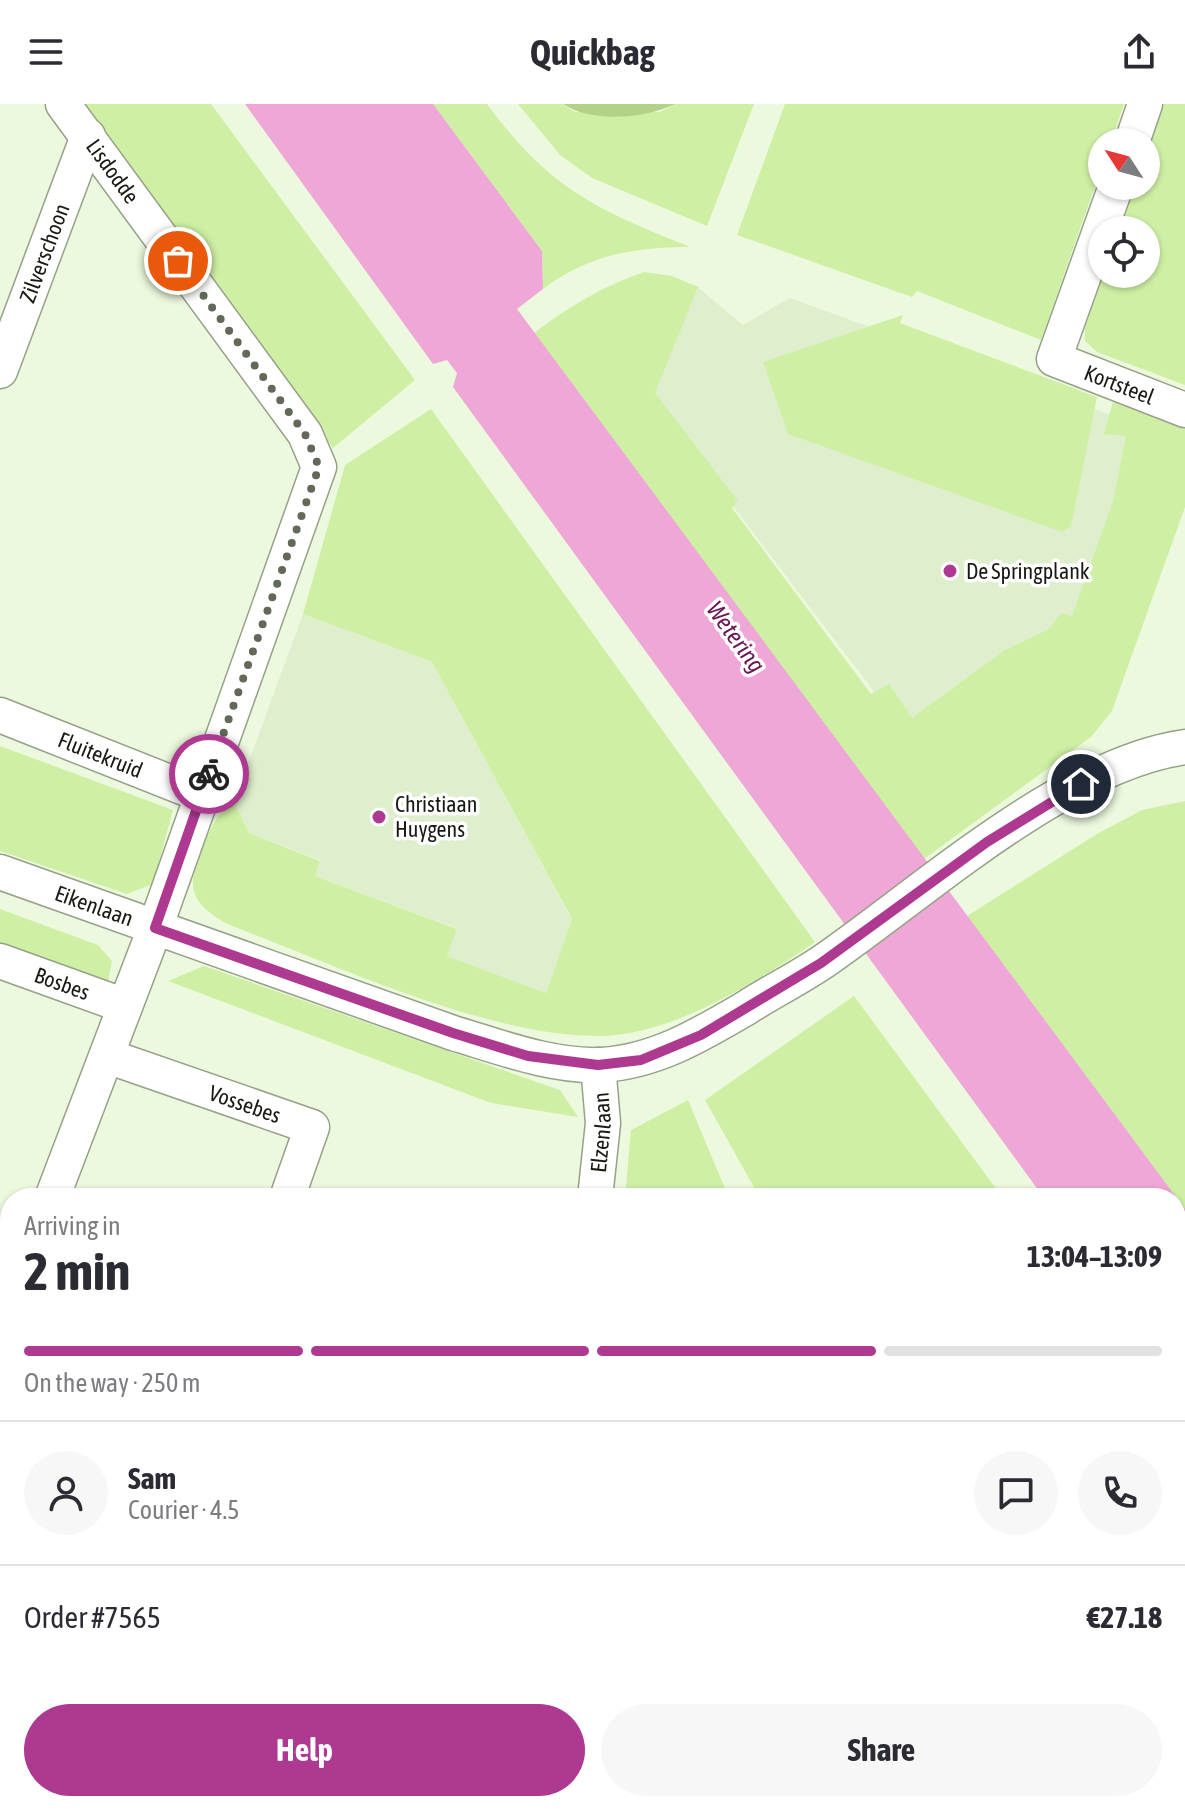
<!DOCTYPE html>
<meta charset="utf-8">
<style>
body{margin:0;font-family:"Asap Condensed",sans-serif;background:#f7f7f7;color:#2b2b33;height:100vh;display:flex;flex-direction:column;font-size:30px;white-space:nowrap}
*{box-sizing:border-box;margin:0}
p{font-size:26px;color:#7c7c81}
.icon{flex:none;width:44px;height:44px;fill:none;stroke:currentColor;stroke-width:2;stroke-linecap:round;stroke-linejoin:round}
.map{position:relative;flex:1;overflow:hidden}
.panel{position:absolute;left:0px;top:1084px;width:1186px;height:624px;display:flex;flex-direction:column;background:#fff;border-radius:32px 32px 0 0;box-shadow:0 2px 6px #0004}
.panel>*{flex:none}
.needle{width:52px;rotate:306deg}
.fabs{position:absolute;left:1088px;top:24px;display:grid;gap:16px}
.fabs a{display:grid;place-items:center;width:72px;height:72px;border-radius:50%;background:#fff;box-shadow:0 2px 6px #0004;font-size:40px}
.pin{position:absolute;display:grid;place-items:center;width:68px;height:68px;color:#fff;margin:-34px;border:4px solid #fff;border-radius:50%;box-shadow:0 2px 8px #0007}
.courier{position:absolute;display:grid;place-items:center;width:80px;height:80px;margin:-40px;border:6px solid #ae3990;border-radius:50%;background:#fff;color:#222;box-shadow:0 2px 10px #0007}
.head em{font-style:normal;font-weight:700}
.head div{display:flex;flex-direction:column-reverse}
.head{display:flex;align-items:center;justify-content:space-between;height:136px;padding:0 24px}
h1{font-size:52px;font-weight:700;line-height:60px}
.bar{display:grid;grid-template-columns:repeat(4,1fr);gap:12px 8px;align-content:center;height:96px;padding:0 24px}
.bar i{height:10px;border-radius:6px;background:#e1e1e2}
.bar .on{background:#ae3990}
.bar p{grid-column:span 4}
.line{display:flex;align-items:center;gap:20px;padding:0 24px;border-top:2px solid #e1e1e2}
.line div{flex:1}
.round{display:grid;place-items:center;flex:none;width:84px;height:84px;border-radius:42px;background:#f7f7f7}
.cta{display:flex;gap:16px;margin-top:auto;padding:16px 24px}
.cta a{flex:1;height:92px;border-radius:48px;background:#ae3990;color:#fff;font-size:32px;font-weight:700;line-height:92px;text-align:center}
.cta a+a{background:#f7f7f7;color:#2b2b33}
header{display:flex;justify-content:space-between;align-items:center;height:104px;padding:0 24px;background:#fff;font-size:36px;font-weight:700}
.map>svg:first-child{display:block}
.built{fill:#dfefcd}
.green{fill:#cff0a4}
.forest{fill:#b3d288}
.water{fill:#efa7d7}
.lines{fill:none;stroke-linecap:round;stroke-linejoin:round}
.minor-casing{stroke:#96a188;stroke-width:37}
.minor{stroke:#fff;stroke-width:34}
.done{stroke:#626959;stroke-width:8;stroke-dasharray:0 14.4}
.route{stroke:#ae3990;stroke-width:10}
.poi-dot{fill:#ae3990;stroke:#fff;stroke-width:3}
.labels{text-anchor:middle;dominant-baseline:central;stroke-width:7;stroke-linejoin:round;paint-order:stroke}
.street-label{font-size:22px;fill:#171b12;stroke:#fff}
.poi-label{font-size:22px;fill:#171b12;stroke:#fff;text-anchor:start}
.water-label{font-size:24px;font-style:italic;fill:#691755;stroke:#fff}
</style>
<header><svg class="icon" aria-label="menu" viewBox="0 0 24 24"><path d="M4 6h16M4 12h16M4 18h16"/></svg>Quickbag<svg class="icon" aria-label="share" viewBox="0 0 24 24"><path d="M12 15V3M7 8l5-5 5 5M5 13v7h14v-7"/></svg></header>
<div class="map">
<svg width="1185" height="1708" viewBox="0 0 1185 1708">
<rect width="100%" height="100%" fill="#ecf9de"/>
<path class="built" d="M694,180L743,221L790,194L1144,323L1105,533L952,690L732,401L649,284Z
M303,510L432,558L572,816L546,889L447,852L456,824L315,772L320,756L249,729L234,698Z"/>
<path class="green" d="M82,0H211L415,276L333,344Z
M433,0H487C550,85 594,104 690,143C634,143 588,151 543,185L542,147Z
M518,0H562L575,8H660L675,0H754L707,122L592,74L560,51Z
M785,0H1124L1111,38H1102V62L1041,236L917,187L912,193L737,131Z
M1164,0H1185V281L1097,248L1085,237V224L1104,170H1146V126H1120L1135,82H1146V52Z
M644,168L672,172L698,183L655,289L738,397L732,404L871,590L889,580L912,614L1005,546L1047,526L1062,509L1072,512L1113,397L1126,332L1104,330L1113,298L1185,324V403L1112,607L1091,633L924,755L534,229C568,203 603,182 644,168Z
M903,211L900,219L1097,293L1071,422L1062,428L788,330L763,258Z
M431,305L815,838C757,878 671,932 599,932C486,932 339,862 232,822C187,800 185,780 205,737C213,719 218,709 234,698L249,729L320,757L315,772L457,825L447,852L546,889L572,815L432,558L303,510L345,361Z
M0,642L173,706L153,780L127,790L0,747Z
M1185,697V1105L967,812L1097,730L1142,706Z
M0,805L98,841L112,857L108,878L0,848Z
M204,862L560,986L578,1013L491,999L168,877Z
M854,892L1003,1094H760L705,996Z
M688,996L729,1094H625L631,1026Z
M1176,1325L1185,1337V1708H1125L1119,1698H1176Z"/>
<path class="forest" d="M563,0H675C645,15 591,19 563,0Z
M412,1698H525L521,1708H409Z"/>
<path class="water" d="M245,0H433L542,147L543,185L517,205L1185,1105V1286L1176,1274V1094H1044L453,283L457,269L447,256L433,260Z"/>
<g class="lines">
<g class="minor-casing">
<g id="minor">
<path d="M1132,38L1145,0"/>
<path id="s1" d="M1116,82L1054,255L1185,306"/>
<path id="s2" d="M0,267L88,32"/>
<path id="s3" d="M0,611L202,691"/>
<path id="s4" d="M0,768L453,929C500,943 552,963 601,961C655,958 700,931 746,904C771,888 799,874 824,857C924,788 1064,660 1185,643"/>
<path id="s5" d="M0,857L125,902"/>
<path id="s6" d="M107,952L312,1023L287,1094"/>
<path d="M52,1094L155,824L319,363L305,330L63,0"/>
<path id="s7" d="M595,1094L603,1019L598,961"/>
<path d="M0,1196L10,1178"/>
<path d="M0,1418L10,1424"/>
<path d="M659,1698L689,1708"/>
<path d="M1046,1698L1051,1708"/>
<path d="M381,1708L384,1698"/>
<path d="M533,1708L537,1698"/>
</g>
</g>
<use href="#minor" class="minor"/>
</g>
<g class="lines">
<path class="done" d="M178,157L305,330L319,363L209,670"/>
<path class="route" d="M209,670L155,824L453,929L528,952L598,961L641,956L701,931L821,859L987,738L1081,680"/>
</g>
<g class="poi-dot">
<circle cx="950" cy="467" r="8"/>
<circle cx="379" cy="713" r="8"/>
</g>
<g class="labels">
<g class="street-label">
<text transform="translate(113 67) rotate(54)">Lisdodde</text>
<text stroke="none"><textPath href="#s2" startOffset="126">Zilverschoon</textPath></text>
<text stroke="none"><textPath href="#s1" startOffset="254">Kortsteel</textPath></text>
<text stroke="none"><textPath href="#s3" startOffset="108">Fluitekruid</textPath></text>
<text stroke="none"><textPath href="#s4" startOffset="100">Eikenlaan</textPath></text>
<text stroke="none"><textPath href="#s5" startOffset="66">Bosbes</textPath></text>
<text stroke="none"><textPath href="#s6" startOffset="146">Vossebes</textPath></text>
<text stroke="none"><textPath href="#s7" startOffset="66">Elzenlaan</textPath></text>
</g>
<g class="poi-label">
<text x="966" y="467">De Springplank</text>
<text x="395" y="700">Christiaan<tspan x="395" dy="25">Huygens</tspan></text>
</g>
<g class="water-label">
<text transform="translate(736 533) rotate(54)">Wetering</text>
</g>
</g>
</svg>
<div class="fabs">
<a><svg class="needle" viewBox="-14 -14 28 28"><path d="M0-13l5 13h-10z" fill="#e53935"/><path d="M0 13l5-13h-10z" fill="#7c7c81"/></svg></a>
<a><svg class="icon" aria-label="locate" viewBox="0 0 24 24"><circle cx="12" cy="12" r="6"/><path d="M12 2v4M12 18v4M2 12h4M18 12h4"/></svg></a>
</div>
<div class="pin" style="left:178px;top:157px;background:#ea580c"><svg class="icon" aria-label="bag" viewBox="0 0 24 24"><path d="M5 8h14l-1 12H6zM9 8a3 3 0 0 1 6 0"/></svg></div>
<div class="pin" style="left:1081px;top:680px;background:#1f2937"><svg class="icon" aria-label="home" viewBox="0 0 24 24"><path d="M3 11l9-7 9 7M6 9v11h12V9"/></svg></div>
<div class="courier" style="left:209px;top:670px"><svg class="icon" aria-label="bike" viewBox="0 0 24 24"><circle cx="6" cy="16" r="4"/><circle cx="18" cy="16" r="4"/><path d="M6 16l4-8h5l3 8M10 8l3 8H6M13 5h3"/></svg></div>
<section class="panel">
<div class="head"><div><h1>2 min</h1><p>Arriving in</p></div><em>13:04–13:09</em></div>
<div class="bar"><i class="on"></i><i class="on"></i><i class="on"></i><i></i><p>On the way · 250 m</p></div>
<div class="line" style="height:144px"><a class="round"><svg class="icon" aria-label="person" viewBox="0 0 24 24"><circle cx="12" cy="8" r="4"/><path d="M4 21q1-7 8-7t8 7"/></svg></a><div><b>Sam</b><p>Courier · 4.5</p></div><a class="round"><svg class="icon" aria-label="chat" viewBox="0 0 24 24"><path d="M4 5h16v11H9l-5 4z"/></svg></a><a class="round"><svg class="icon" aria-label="phone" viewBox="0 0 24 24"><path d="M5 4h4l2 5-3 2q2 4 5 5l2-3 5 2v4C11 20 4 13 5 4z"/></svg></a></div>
<div class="line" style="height:104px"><div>Order #7565</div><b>€27.18</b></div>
<div class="cta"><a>Help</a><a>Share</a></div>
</section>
</div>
